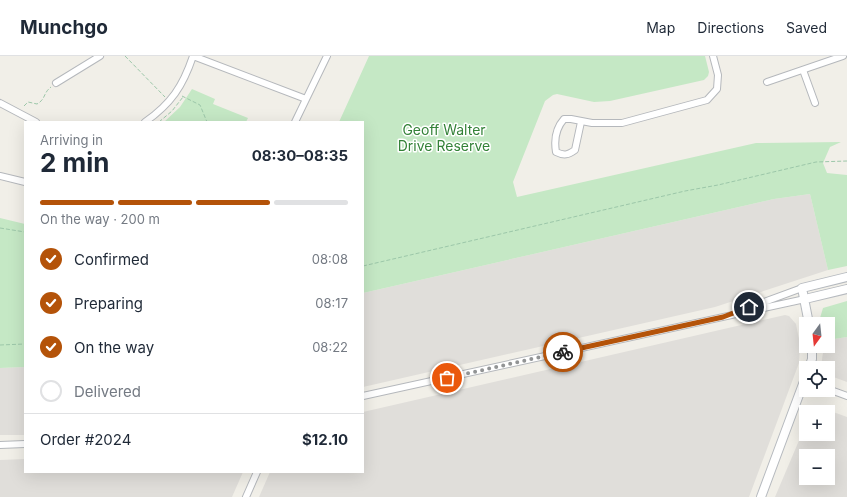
<!DOCTYPE html>
<meta charset="utf-8">
<style>
body{margin:0;font-family:Inter,sans-serif;background:#f2f2f3;color:#1f2937;height:100vh;display:flex;flex-direction:column;font-size:15px;white-space:nowrap}
*{box-sizing:border-box;margin:0}
p{font-size:13px;color:#747a83}
.icon{flex:none;width:22px;height:22px;fill:none;stroke:currentColor;stroke-width:2;stroke-linecap:round;stroke-linejoin:round}
.map{position:relative;flex:1;overflow:hidden}
.panel{position:absolute;left:24px;top:65px;width:340px;height:352px;display:flex;flex-direction:column;background:#fff;border-radius:0px;box-shadow:0 4px 16px #0002}
.panel>*{flex:none}
.needle{width:26px;rotate:195deg}
.fabs{position:absolute;left:799px;top:261px;display:grid;gap:8px}
.fabs a{display:grid;place-items:center;width:36px;height:36px;border-radius:0px;background:#fff;box-shadow:0 4px 16px #0002;font-size:20px}
.pin{position:absolute;display:grid;place-items:center;width:34px;height:34px;color:#fff;margin:-17px;border:2px solid #fff;border-radius:50%;box-shadow:0 1px 4px #0007}
.courier{position:absolute;display:grid;place-items:center;width:40px;height:40px;margin:-20px;border:3px solid #b45309;border-radius:50%;background:#fff;color:#222;box-shadow:0 1px 5px #0007}
.summary em{font-style:normal;font-weight:700}
.summary div{display:flex;flex-direction:column-reverse}
.summary{display:flex;align-items:center;justify-content:space-between;height:68px;padding:0 16px}
h1{font-size:26px;font-weight:700;line-height:30px}
.bar{display:grid;grid-template-columns:repeat(4,1fr);gap:6px 4px;align-content:center;height:48px;padding:0 16px}
.bar i{height:5px;border-radius:3px;background:#e0e1e3}
.bar .on{background:#b45309}
.bar p{grid-column:span 4}
.line{display:flex;align-items:center;gap:10px;padding:0 16px;border-top:1px solid #e0e1e3}
.line div{flex:1}
ol{padding:0 16px;list-style:none}
li{display:flex;align-items:center;gap:12px;height:44px}
li p{margin-inline-start:auto}
li .icon{padding:4px;border-radius:50%;background:#b45309;color:#fff;stroke-width:4}
li:last-child{color:#747a83}
li i{width:22px;height:22px;border:2px solid #e0e1e3;border-radius:50%}
header{display:flex;align-items:center;gap:24px;box-sizing:border-box;height:56px;padding:0 20px;background:#fff;border-bottom:1px solid #e0e1e3}
header strong{font-size:19px}
nav{display:flex;gap:22px;margin-inline-start:auto;font-size:14px}
.map>svg:first-child{display:block}
.industrial{fill:#e0deda;fill-rule:evenodd}
.green{fill:#c5e8c5}
.lines{fill:none;stroke-linecap:round;stroke-linejoin:round}
.street-casing{stroke:#b5b8bc;stroke-width:8}
.secondary-casing{stroke:#b6babf;stroke-width:10}
.path{stroke:#9cc7a9;stroke-width:1;stroke-dasharray:4 2;stroke-linecap:butt}
.street{stroke:#fff;stroke-width:6}
.secondary{stroke:#fff;stroke-width:8}
.done{stroke:#929495;stroke-width:4;stroke-dasharray:0 7.2}
.route{stroke:#b45309;stroke-width:5}
.labels{text-anchor:middle;dominant-baseline:central;stroke-width:3;stroke-linejoin:round;paint-order:stroke}
.park-label{font-size:14px;fill:#348238;stroke:#fff}
</style>
<header>
<strong>Munchgo</strong>
<nav><a>Map</a><a>Directions</a><a>Saved</a></nav>
</header>
<div class="map">
<svg width="847" height="441" viewBox="0 0 847 441">
<rect width="100%" height="100%" fill="#f1efe8"/>
<path class="industrial" d="M810,138L828,214L715,251L363,331V237L774,143Z
M785,259L789,260L796,268L800,288L799,307L749,441H259L270,416H363V356Z
M847,281V326L828,319V312H822L821,310L824,290H828V284Z
M25,311V379H0V312Z
M814,349L847,361V441H775L806,368V378H828V356H811ZM806,400H828V422H806Z
M25,403V416H243L232,441H0V404Z"/>
<path class="green" d="M369,0H705L709,16L708,20L704,24L610,45L594,46L557,38L553,39L545,45L513,126L517,141L756,87L841,86L830,91L823,107L827,117L847,119V210L828,214L810,138L774,143L363,237V66H339Z
M192,33L215,43L213,48L248,62L246,66H164L180,51Z
M0,162L25,168V311L0,312Z
M847,245V281L828,284V268H821L820,262L823,252Z"/>
<g class="lines">
<g class="street-casing">
<path id="street" d="M193,0L306,43
M803,14L815,47
M767,26L843,0
M56,27L100,0
M0,47L36,66
M145,66C171,48 183,30 193,0
M295,66L327,0
M581,66L575,94C568,99 564,100 556,96C554,84 556,72 564,63H571L592,67H622L707,44L717,33L718,19L713,0
M0,120L25,126
M745,253L802,232
M828,333L847,340
M363,340L805,243
M0,389L25,388
M246,441L257,416"/>
</g>
<g class="secondary-casing">
<path id="secondary" d="M805,243L847,233
M809,268L802,232L847,221
M809,312L812,303V290
M761,441L806,320"/>
</g>
<path class="path" d="M125,0L165,41
M182,40L200,49L207,66
M24,50L28,46L37,48C46,43 43,37 51,31
M159,66L172,55L183,41
M0,172L25,176
M363,210L685,135L718,129L816,106L847,105
M0,289L25,288"/>
<use href="#street" class="street"/>
<use href="#secondary" class="secondary"/>
</g>
<g class="lines">
<path class="done" d="M447,322L563,296"/>
<path class="route" d="M563,296L723,261L749,251"/>
</g>
<g class="labels">
<g class="park-label">
<text x="444" y="73">Geoff Walter<tspan x="444" dy="16">Drive Reserve</tspan></text>
</g>
</g>
</svg>
<div class="fabs">
<a><svg class="needle" viewBox="-14 -14 28 28"><path d="M0-13l5 13h-10z" fill="#e53935"/><path d="M0 13l5-13h-10z" fill="#747a83"/></svg></a>
<a><svg class="icon" aria-label="locate" viewBox="0 0 24 24"><circle cx="12" cy="12" r="6"/><path d="M12 2v4M12 18v4M2 12h4M18 12h4"/></svg></a>
<a>+</a>
<a>−</a>
</div>
<div class="pin" style="left:447px;top:322px;background:#ea580c"><svg class="icon" aria-label="bag" viewBox="0 0 24 24"><path d="M5 8h14l-1 12H6zM9 8a3 3 0 0 1 6 0"/></svg></div>
<div class="pin" style="left:749px;top:251px;background:#1f2937"><svg class="icon" aria-label="home" viewBox="0 0 24 24"><path d="M3 11l9-7 9 7M6 9v11h12V9"/></svg></div>
<div class="courier" style="left:563px;top:296px"><svg class="icon" aria-label="bike" viewBox="0 0 24 24"><circle cx="6" cy="16" r="4"/><circle cx="18" cy="16" r="4"/><path d="M6 16l4-8h5l3 8M10 8l3 8H6M13 5h3"/></svg></div>
<section class="panel">
<div class="summary"><div><h1>2 min</h1><p>Arriving in</p></div><em>08:30–08:35</em></div>
<div class="bar"><i class="on"></i><i class="on"></i><i class="on"></i><i></i><p>On the way · 200 m</p></div>
<ol>
<li><svg class="icon" aria-label="check" viewBox="0 0 24 24"><path d="M5 12l5 5 9-10"/></svg>Confirmed<p>08:08</p></li>
<li><svg class="icon" aria-label="check" viewBox="0 0 24 24"><path d="M5 12l5 5 9-10"/></svg>Preparing<p>08:17</p></li>
<li><svg class="icon" aria-label="check" viewBox="0 0 24 24"><path d="M5 12l5 5 9-10"/></svg>On the way<p>08:22</p></li>
<li><i></i>Delivered</li>
</ol>
<div class="line" style="height:52px"><div>Order #2024</div><b>$12.10</b></div>
</section>
</div>
